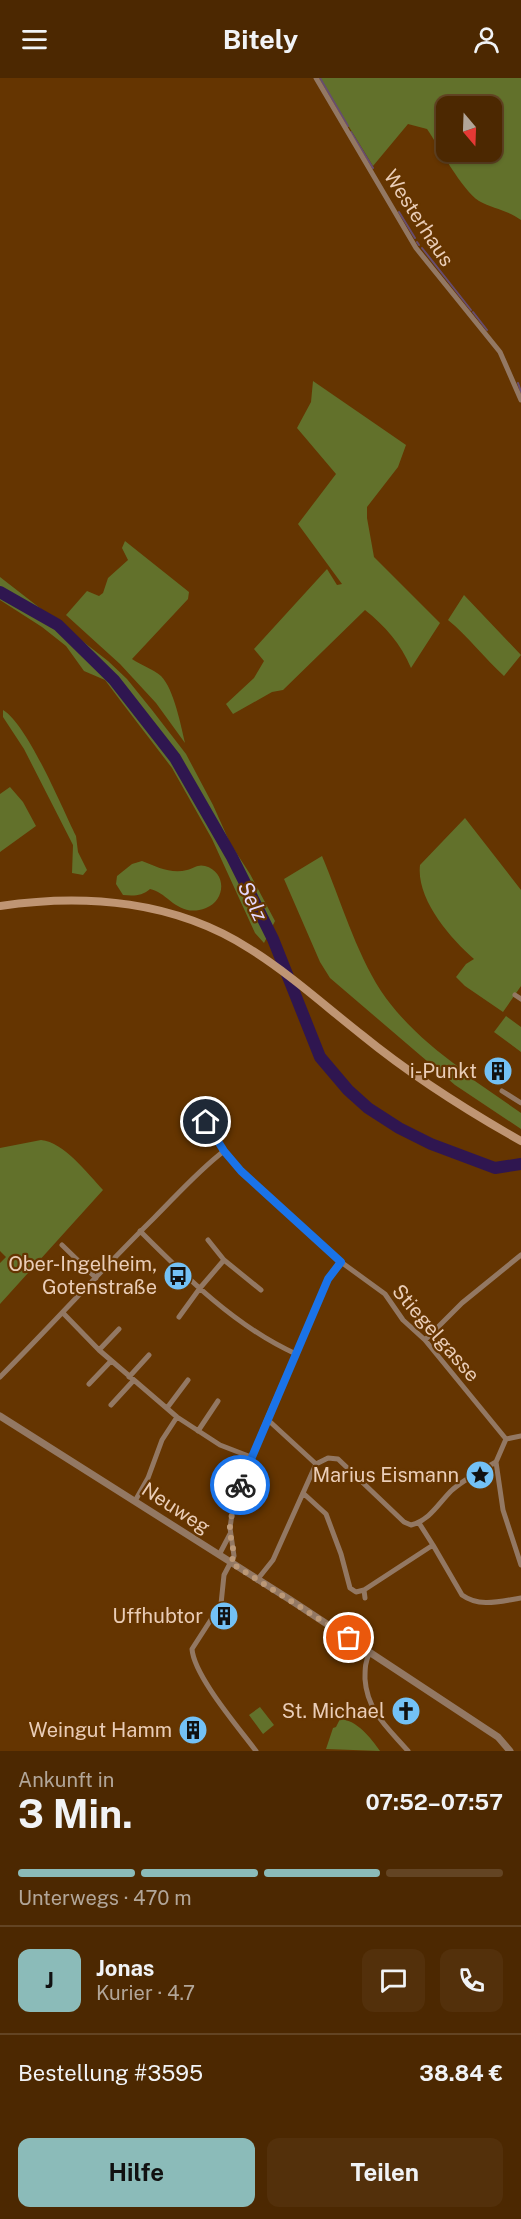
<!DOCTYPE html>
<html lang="de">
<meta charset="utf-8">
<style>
body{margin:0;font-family:"Public Sans",sans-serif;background:#53300b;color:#f1f3f6;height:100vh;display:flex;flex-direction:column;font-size:22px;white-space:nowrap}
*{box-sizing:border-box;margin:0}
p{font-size:20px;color:#b2a699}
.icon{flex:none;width:33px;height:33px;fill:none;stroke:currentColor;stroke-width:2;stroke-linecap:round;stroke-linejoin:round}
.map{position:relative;height:1673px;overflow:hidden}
.details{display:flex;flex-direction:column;background:#4c2801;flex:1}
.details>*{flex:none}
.needle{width:39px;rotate:161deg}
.controls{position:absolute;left:436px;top:18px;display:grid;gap:12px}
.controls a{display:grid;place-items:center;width:66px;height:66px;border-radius:12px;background:#4c2801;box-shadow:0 2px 4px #0004,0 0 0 2px #634423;font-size:30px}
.pin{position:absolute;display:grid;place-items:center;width:51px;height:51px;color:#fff;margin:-26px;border:3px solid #fff;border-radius:50%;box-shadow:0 2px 6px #0007}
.courier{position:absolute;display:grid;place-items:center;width:60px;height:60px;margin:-30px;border:4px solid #1a73e8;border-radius:50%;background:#fff;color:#222;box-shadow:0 2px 8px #0007}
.overview em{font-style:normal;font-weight:700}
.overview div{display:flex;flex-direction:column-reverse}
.overview{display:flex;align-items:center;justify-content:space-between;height:102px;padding:0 18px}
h1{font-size:39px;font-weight:700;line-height:45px}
.bar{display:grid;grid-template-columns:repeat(4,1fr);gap:9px 6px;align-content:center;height:72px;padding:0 18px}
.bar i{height:8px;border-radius:4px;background:#634423}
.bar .on{background:#8bbbb9}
.bar p{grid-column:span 4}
.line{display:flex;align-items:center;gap:15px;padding:0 18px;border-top:2px solid #634423}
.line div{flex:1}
.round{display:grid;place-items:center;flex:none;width:63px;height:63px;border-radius:12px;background:#53300b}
.button{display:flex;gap:12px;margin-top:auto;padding:12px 18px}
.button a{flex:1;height:69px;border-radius:12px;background:#8bbbb9;color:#111;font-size:24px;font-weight:700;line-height:69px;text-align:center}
.button a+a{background:#53300b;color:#f1f3f6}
header{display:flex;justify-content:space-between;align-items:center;height:78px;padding:0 18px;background:#4c2801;font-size:27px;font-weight:700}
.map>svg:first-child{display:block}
.green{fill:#62712b;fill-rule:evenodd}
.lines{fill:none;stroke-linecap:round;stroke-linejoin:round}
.stream{stroke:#674d6f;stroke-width:2}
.river{stroke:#2f1650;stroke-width:12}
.minor{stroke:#937863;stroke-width:5}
.tertiary{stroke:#937863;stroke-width:7}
.secondary{stroke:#bf9573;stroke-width:8}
.done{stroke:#bb9877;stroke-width:6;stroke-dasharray:0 10.8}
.route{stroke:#1a73e8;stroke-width:8}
.labels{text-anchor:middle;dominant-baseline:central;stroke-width:4.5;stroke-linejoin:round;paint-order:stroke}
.street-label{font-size:20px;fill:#eacdb7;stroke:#653501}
.poi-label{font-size:20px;fill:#eacdb7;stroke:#653501;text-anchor:end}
.water-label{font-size:21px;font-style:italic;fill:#e4d8fe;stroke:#653501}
</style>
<header><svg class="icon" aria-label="menu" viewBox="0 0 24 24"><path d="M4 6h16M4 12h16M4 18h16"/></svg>Bitely<svg class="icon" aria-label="person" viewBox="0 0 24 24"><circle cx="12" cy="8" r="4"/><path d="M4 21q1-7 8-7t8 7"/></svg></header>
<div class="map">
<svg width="521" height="1673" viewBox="0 0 521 1673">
<rect width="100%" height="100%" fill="#653501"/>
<path class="green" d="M319,0H521V142C508,132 493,131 479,123C461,111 440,70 427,51L408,46L373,88ZM447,28H492V74H447Z
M313,303L406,367L398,389L367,429V440L374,479L440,545L411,590C401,566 385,548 365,532L283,612L272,614L233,636L226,626L254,600L264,583L254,571L327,491L337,507L342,506L298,446L336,396L297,350L311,324Z
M125,463L189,514L188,521L132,581C141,587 153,591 161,598C174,611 181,648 185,665L156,625L120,586L66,537L87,513L99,518L103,515L108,500L128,482L122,470Z
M0,499L108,583L127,601L152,632L186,676L213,727L230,765L250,796L275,843L264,865L255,855L212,761L172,690L123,626L105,602L84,593L66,568L42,549L0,522Z
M464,517L521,577L504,598C484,580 469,559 448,542Z
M3,632C28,647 62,730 76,758L78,774L87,792L83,797L72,795L73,767L24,671L3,639Z
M10,709L23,724L36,748L0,774V716Z
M465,740L521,812V908L503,934L465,908L456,899L466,886L474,881C450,860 416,821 420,787Z
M322,778C341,823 355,872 381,913C401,943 431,969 460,990L459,992L521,1035V1051L455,1007L330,900L320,884L284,801Z
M142,783C157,789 171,796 187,792C194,790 198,786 205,788C227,794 226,822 206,830C178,841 168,814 150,811C142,818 134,818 123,817L116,806L117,798L132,786Z
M506,938L521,949V974L494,954Z
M41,1062C64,1064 88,1096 103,1112L0,1226V1185L6,1179L0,1173V1070Z
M260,1629L274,1647L263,1656L249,1637Z
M340,1641C357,1642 371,1660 380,1673L326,1671L333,1650L336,1649Z"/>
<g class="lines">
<path class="stream" d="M320,0L348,48
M351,54L373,90
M399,134L415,160
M417,164L419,167
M422,170L471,232
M473,234L487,252
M518,305L521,314"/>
<path class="river" d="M0,514L58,547L114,602L175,680L232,779L273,861L320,979L348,1012L368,1030L399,1050L431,1066L495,1090L521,1086"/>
<path class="minor" d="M316,0L416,170L500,274L521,322
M515,917L521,921
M502,1013L521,1025
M197,1029L224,1073L241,1093L341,1184L385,1216L403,1242L425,1262L506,1361
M140,1153C186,1199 236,1249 296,1276
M208,1162L224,1182L261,1212
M62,1167L96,1200
M64,1236L99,1272L177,1339L220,1367L251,1379
M179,1239L200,1210L224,1182
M425,1262L462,1225L521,1177
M99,1272L119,1251
M0,1299C52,1247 101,1192 154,1140C177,1117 198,1093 224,1073
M129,1299L149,1277
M89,1306L111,1283
M111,1327L133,1303
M167,1330L188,1302
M267,1341L316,1386
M198,1353L218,1323
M506,1361L496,1384L503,1432L521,1487
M506,1361L521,1358
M303,1415L326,1436L341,1476L350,1510L356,1514L364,1512L365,1520
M135,1423L148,1400L162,1362L177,1339
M433,1467L462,1517C480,1530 501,1523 521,1520
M219,1477L230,1456
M257,1502L273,1482L316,1386L328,1380L338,1381L404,1444L411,1447C430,1442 438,1426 451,1413C464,1401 481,1393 496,1384
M364,1512L433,1467L419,1445
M370,1574C365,1583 365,1591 365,1601C367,1633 388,1650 408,1673
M256,1673C239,1650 194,1598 192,1571L221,1526L224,1497L234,1478L230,1450L233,1429L239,1409L267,1341L328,1201L341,1184"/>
<path class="tertiary" d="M0,1338L289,1521L498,1659L510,1673"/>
<path class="secondary" d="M0,828C86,815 176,823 250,871C290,896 325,928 362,957C411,997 466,1032 521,1063"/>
</g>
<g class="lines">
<path class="done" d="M240,1407C235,1421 232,1434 230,1448C229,1462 237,1472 231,1485L349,1560"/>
<path class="route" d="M206,1044L224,1073L241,1093L341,1184L328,1201L240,1407"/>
</g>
<defs>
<g id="building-disc" transform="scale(1.5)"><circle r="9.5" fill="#73c1f5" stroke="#653501"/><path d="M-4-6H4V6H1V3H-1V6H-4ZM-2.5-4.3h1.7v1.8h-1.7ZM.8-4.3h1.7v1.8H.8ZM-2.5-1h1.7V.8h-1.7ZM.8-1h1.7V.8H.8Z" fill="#111"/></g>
<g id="bus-disc" transform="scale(1.5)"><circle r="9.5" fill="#73c1f5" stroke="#653501"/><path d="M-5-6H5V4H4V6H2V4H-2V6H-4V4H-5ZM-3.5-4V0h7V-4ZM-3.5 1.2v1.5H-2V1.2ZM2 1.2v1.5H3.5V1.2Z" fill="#111"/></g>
<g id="sight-disc" transform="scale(1.5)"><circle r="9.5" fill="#73c1f5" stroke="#653501"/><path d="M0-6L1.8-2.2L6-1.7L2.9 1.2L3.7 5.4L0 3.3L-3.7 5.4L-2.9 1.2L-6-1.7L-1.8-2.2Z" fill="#111"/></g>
<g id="church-disc" transform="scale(1.5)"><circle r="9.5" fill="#73c1f5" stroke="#653501"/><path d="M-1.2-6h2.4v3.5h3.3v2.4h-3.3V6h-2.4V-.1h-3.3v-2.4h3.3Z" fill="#111"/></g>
</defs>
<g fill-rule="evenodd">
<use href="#building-disc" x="498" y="993"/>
<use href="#bus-disc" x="178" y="1198"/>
<use href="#sight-disc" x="480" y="1397"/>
<use href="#building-disc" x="224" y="1538"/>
<use href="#church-disc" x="406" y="1633"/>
<use href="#building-disc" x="193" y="1652"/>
</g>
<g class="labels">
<g class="street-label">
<text transform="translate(419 140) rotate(57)">Westerhaus</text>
<text transform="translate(436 1255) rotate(49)">Stiegelgasse</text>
<text transform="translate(176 1430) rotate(33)">Neuweg</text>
</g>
<g class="poi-label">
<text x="477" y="993">i-Punkt</text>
<text x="157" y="1186">Ober-Ingelheim,<tspan x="157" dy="23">Gotenstraße</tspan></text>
<text x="459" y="1397">Marius Eismann</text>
<text x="203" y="1538">Uffhubtor</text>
<text x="385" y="1633">St. Michael</text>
<text x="172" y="1652">Weingut Hamm</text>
</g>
<g class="water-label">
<text transform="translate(253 823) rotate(64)">Selz</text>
</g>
</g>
</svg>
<div class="controls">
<a><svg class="needle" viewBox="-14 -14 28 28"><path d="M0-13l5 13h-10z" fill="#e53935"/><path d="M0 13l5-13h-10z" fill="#b2a699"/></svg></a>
</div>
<div class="pin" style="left:349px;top:1560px;background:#ea580c"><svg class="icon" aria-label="bag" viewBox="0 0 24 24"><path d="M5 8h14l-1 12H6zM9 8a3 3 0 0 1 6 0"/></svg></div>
<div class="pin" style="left:206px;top:1044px;background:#1f2937"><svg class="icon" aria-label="home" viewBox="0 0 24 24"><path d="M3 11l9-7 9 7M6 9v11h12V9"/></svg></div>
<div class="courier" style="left:240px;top:1407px"><svg class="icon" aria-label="bike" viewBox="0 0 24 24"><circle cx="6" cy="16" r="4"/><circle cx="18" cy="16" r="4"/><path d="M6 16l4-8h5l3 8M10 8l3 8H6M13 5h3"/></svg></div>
</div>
<section class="details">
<div class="overview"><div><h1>3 Min.</h1><p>Ankunft in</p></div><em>07:52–07:57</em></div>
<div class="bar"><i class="on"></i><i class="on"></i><i class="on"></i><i></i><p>Unterwegs · 470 m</p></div>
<div class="line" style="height:108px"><b class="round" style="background:#8bbbb9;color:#111">J</b><div><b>Jonas</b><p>Kurier · 4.7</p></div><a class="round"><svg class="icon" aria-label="chat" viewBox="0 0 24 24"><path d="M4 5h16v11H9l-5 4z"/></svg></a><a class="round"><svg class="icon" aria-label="phone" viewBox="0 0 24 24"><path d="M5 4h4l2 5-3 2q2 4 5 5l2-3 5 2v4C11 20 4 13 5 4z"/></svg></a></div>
<div class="line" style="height:78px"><div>Bestellung #3595</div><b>38.84 €</b></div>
<div class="button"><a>Hilfe</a><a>Teilen</a></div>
</section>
